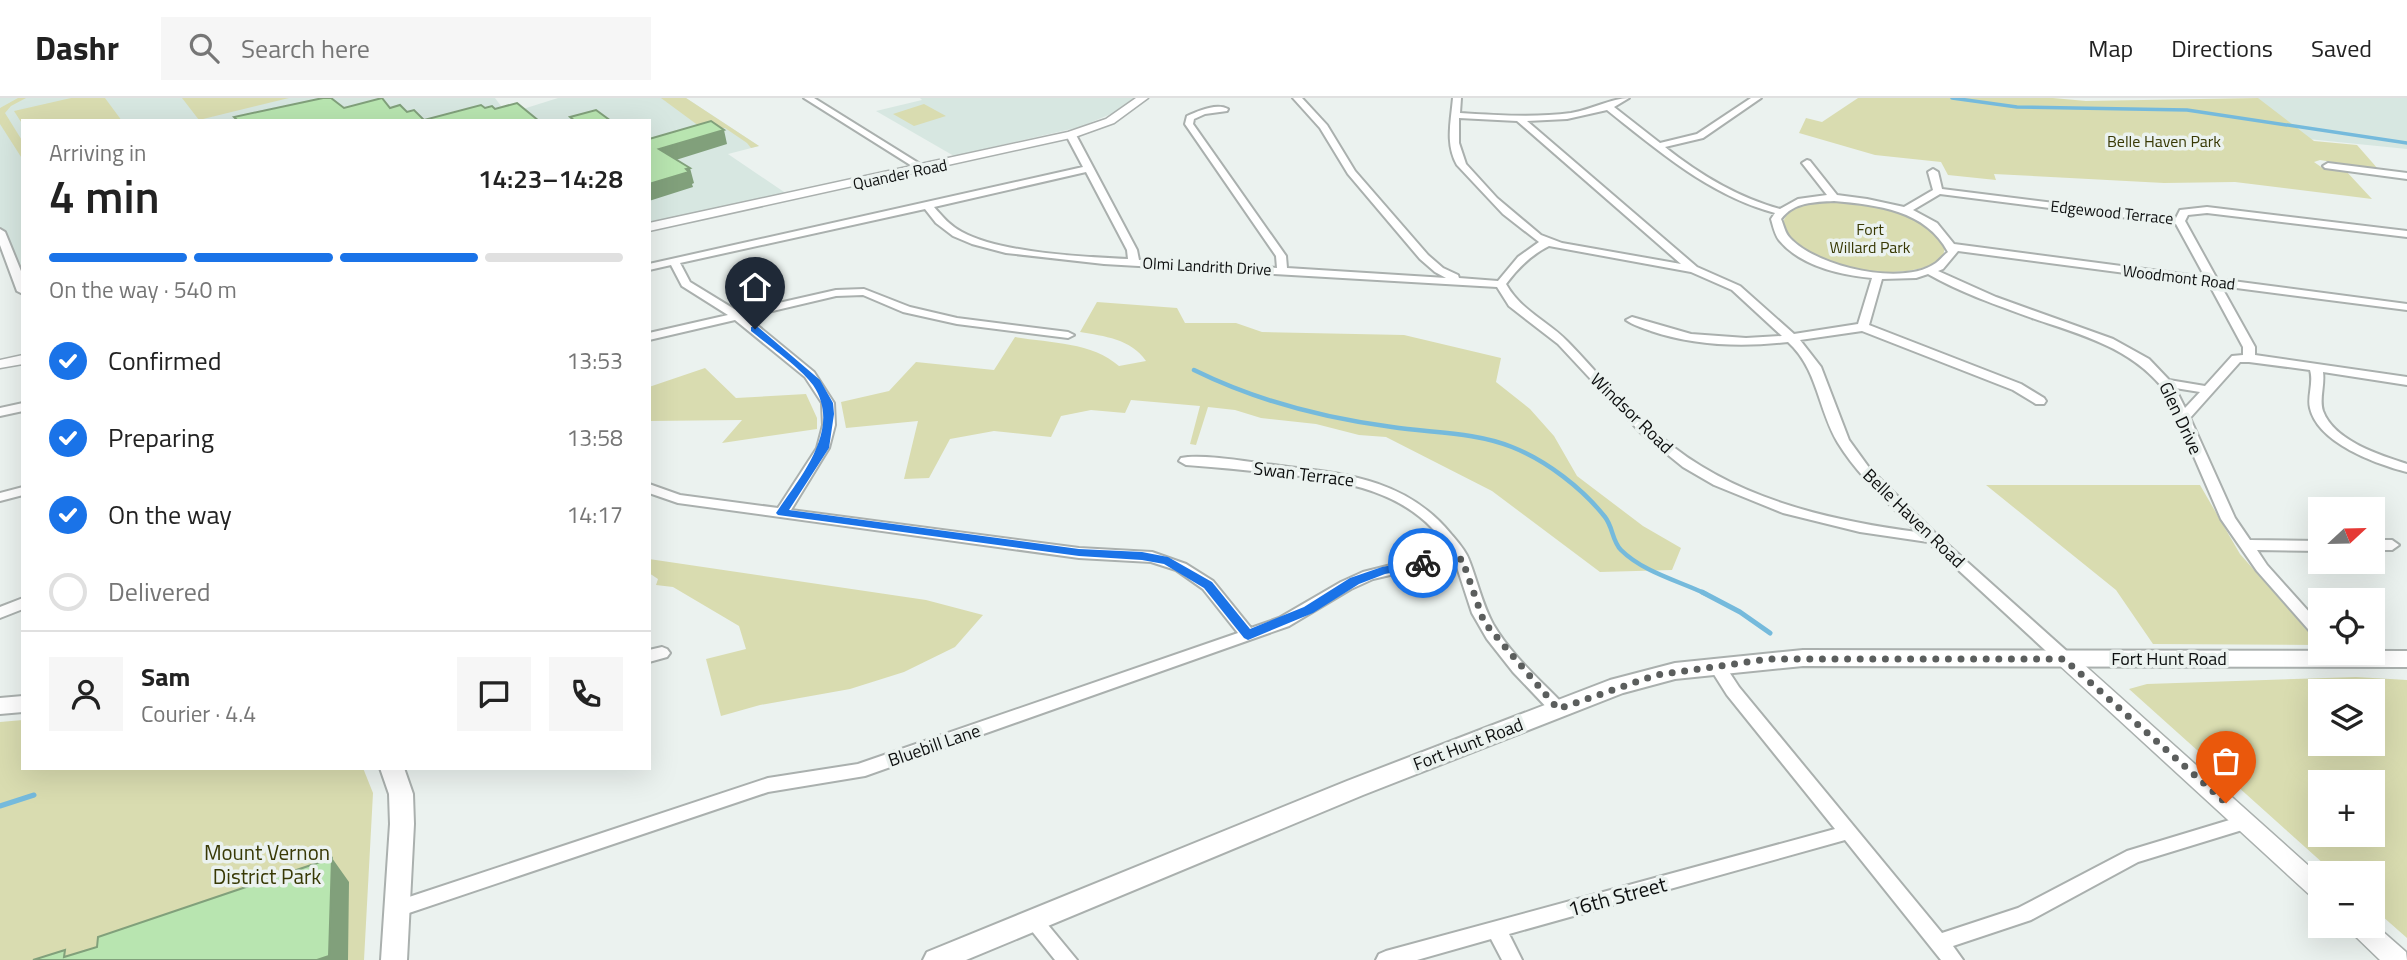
<!DOCTYPE html>
<meta charset="utf-8">
<style>
body{margin:0;font-family:"Titillium Web",sans-serif;background:#f6f6f6;color:#222;height:100vh;display:flex;flex-direction:column;font-size:26px;white-space:nowrap}
*{box-sizing:border-box;margin:0}
p{font-size:23px;color:#767676}
.icon{flex:none;width:38px;height:38px;fill:none;stroke:currentColor;stroke-width:2;stroke-linecap:round;stroke-linejoin:round}
.map{position:relative;flex:1;overflow:hidden}
.drawer{position:absolute;left:21px;top:21px;width:630px;height:651px;display:flex;flex-direction:column;background:#fff;border-radius:0px;box-shadow:0 7px 28px #0002}
.drawer>*{flex:none}
.needle{width:46px;rotate:68deg}
.controls{position:absolute;left:2308px;top:399px;display:grid;gap:14px}
.controls a{display:grid;place-items:center;width:77px;height:77px;border-radius:0px;background:#fff;box-shadow:0 7px 28px #0002;font-size:35px}
.pin{position:absolute;display:grid;place-items:center;width:60px;height:60px;color:#fff;margin:-72px -30px;border-radius:50% 50% 50% 0;rotate:-45deg;box-shadow:0 0 7px #0007}
.pin .icon{rotate:45deg}
.courier{position:absolute;display:grid;place-items:center;width:70px;height:70px;margin:-35px;border:5px solid #1a73e8;border-radius:50%;background:#fff;color:#222;box-shadow:0 2px 9px #0007}
.head em{font-style:normal;font-weight:600}
.head div{display:flex;flex-direction:column-reverse}
.head{display:flex;align-items:center;justify-content:space-between;height:119px;padding:0 28px}
h1{font-size:46px;font-weight:600;line-height:52px}
.bar{display:grid;grid-template-columns:repeat(4,1fr);gap:10px 7px;align-content:center;height:84px;padding:0 28px}
.bar i{height:9px;border-radius:5px;background:#e0e0e0}
.bar .active{background:#1a73e8}
.bar p{grid-column:span 4}
.line{display:flex;align-items:center;gap:18px;padding:0 28px;border-top:2px solid #e0e0e0}
.line div{flex:1}
.round{display:grid;place-items:center;flex:none;width:74px;height:74px;border-radius:0px;background:#f6f6f6}
ol{padding:0 28px;list-style:none}
li{display:flex;align-items:center;gap:21px;height:77px}
li p{margin-inline-start:auto}
li .icon{padding:7px;border-radius:50%;background:#1a73e8;color:#fff;stroke-width:4}
li:last-child{color:#767676}
li i{width:38px;height:38px;border:4px solid #e0e0e0;border-radius:50%}
header{display:flex;align-items:center;gap:42px;box-sizing:border-box;height:98px;padding:0 35px;background:#fff;border-bottom:2px solid #e0e0e0}
header strong{font-size:33px}
nav{display:flex;gap:38px;margin-inline-start:auto;font-size:24px}
.search{width:490px;height:63px;background:#f6f6f6;display:flex;align-items:center;gap:18px;box-sizing:border-box;padding:0 24px;border-radius:0px;color:#767676;font-size:26px}
.map>svg:first-child{display:block}
.built{fill:#d7e7e1}
.green{fill:#d9dcb0;fill-rule:evenodd}
.lines{fill:none;stroke-linecap:round;stroke-linejoin:round}
.stream-far2{stroke:#75badc;stroke-width:3.5}
.stream-far1{stroke:#75badc;stroke-width:4.5}
.stream{stroke:#75badc;stroke-width:5}
.minor-casing{stroke:#aab0ae;stroke-width:4}
.tertiary-casing{stroke:#aab0ae;stroke-width:3}
.secondary-casing{stroke:#aab0ae;stroke-width:4}
.minor{fill:#fff;fill-rule:evenodd}
.tertiary{fill:#fff;fill-rule:evenodd}
.secondary{fill:#fff;fill-rule:evenodd}
.shaded-wall{fill:#81a07b}
.building{fill:#b8e5b0;stroke:#81a07b;stroke-width:2}
.route{fill:#1a73e8}
.done{stroke:#5b5e5d;stroke-width:7;stroke-dasharray:0 12.6}
.labels{text-anchor:middle;dominant-baseline:central;stroke-width:7;stroke-linejoin:round;paint-order:stroke}
.far-park-label{font-size:16px;fill:#383905;stroke:#ebf2ef}
.far-street-label{font-size:16px;fill:#0d0f0f;stroke:#ebf2ef}
.street-label{font-size:18px;fill:#0d0f0f;stroke:#ebf2ef}
.near-park-label{font-size:21px;fill:#383905;stroke:#ebf2ef}
.near-street-label{font-size:21px;fill:#0d0f0f;stroke:#ebf2ef}
</style>
<header>
<strong>Dashr</strong>
<div class="search"><svg class="icon" aria-label="search" viewBox="0 0 24 24"><circle cx="10" cy="10" r="6"/><path d="M15 15l6 6"/></svg>Search here</div>
<nav><a>Map</a><a>Directions</a><a>Saved</a></nav>
</header>
<div class="map">
<svg width="2407" height="862" viewBox="0 0 2407 862">
<rect width="100%" height="100%" fill="#ebf2ef"/>
<path class="built" d="M0,0H495L507,16L558,0H686L759,48L728,56L787,96L649,126V23H23V190L0,138Z
M920,0H1134L1118,13L1080,29L954,58L876,13L922,2Z
M2257,0H2407V51L2308,41Z"/>
<path class="green" d="M18,0H26L11,8L5,15L23,44V62L0,26V10Z
M71,0H105L122,23H23V27L14,13Z
M182,0H289L199,22Z
M661,0H686L759,48L751,50L747,45L725,30L703,31Z
M1858,0H2053L2086,3L2258,0L2314,43L2357,47L2378,71L2320,62L2314,64L2324,71L2346,73L2372,101L2235,84L2164,85L1994,76L1996,82L1948,77L1941,64L1875,57L1799,35L1806,20L1822,24Z
M924,6L946,18L914,28L893,16Z
M1841,102C1884,108 1916,112 1945,147L1943,160C1911,188 1789,173 1783,124C1792,102 1821,104 1841,102Z
M1097,204L1177,210L1185,225H1236L1262,234L1404,237L1501,260L1496,284L1530,311L1554,338L1577,378L1643,428L1681,450L1672,472L1600,474L1492,393L1386,339L1359,337L1316,326L1261,320L1235,312L1208,309L1196,347L1190,346L1200,308L1131,302L1125,315L1091,312L1061,318L1051,339L994,333L950,341L929,380L904,381L918,323L846,330L841,304L889,293L916,264L994,272L1015,239C1050,245 1092,244 1119,268L1146,263C1131,241 1104,238 1080,234Z
M705,270L736,300L806,296L817,320V331L722,345L742,322L649,323V289Z
M1986,387H2200L2240,456L2320,547L2153,546L2116,492Z
M649,461L926,502L983,517L955,549L904,574L850,591L760,607L721,618L706,561L746,551L739,528L673,489L656,487L658,481L649,475Z
M2356,579L2407,582V840L2373,810V775H2334L2129,591L2147,586ZM2320,593H2373V646H2320ZM2373,684V737H2320V684Z
M23,622V670H363L373,695L364,862H0V624Z"/>
<g class="lines">
<path class="stream-far2" d="M1952,0L2017,9L2187,12L2407,45"/>
<path class="stream-far1" d="M1194,272C1257,303 1323,320 1392,329C1432,335 1475,334 1512,349C1547,363 1582,390 1605,419C1613,429 1612,443 1621,452C1643,474 1679,483 1706,496"/>
<path class="stream" d="M1702,494L1740,514L1770,535
M0,708L34,697"/>
<g class="minor-casing">
<path id="minor" d="M804,0H814L928,71L920,73Z
M1293,0H1302L1327,27L1355,73L1428,157L1443,170L1458,177L1459,180L1498,183L1518,159L1539,144L1503,116L1457,67C1445,46 1451,23 1453,0H1461L1460,15C1496,17 1534,20 1571,15C1590,12 1612,0 1629,0L1614,9L1660,45L1697,36L1751,0H1761L1703,40L1665,49C1700,77 1737,99 1780,111L1798,101L1827,97L1802,65L1807,62L1810,63L1837,97L1867,101L1904,109L1933,92L1928,74L1933,71L1938,74L1942,91L2176,120L2180,112L2207,109L2407,133V139L2207,115L2188,117L2185,123L2217,181L2407,206V212L2221,188L2255,249V257L2407,279V287L2323,274C2325,287 2319,301 2323,313C2334,343 2380,357 2407,366V374C2376,366 2318,345 2310,310C2307,298 2314,285 2310,272L2249,264H2240L2190,320L2235,420L2250,442L2320,443V453L2257,452L2267,467L2320,526V540L2315,539L2257,473L2221,421L2166,294C2133,250 2082,237 2032,220C1997,207 1961,195 1928,176L1916,180L1882,181L1869,227L2021,286L2044,300L2046,303L2044,306H2036L2013,292L1862,233L1800,242L1821,269L1849,342L1870,371L1937,437L2070,556L2072,560L2070,564H2058L1928,444L1860,434L1783,415L1714,387L1683,369L1641,335L1558,246L1509,208L1497,189L1104,166L1006,155L972,146L953,138L936,125L925,111L680,165L690,184L739,214L836,192L864,191L910,209L957,220L1068,234L1074,237L1068,240L957,226L903,214L863,197L836,198L747,219L814,274L834,305L835,327L829,350L791,412L1079,450L1152,454L1186,466L1213,483L1251,530L1279,520L1341,484L1363,474L1407,463L1452,457C1415,391 1341,382 1273,375C1244,372 1215,369 1186,367L1179,363L1181,360C1204,355 1262,366 1288,369C1350,375 1410,385 1451,436C1457,443 1466,453 1469,462C1477,482 1482,506 1493,526C1511,557 1539,581 1564,607L1566,611L1564,615L1558,617L1552,615L1513,574L1487,541L1472,515L1456,466L1407,473L1373,481L1351,491L1289,528L865,678L768,694L397,819L390,817L388,811L390,805L397,803L768,680L858,666L1238,535L1203,491L1176,472L1151,464L1079,460L678,405L649,395V386L680,397L778,410L817,350L823,327L822,305L805,279L735,222L649,242V235L728,217L682,188L671,167L649,172V166L1083,69L1066,37L1071,34L1076,37L1137,152L1139,162L1277,170L1276,158L1185,26L1187,18C1199,13 1216,5 1228,11L1227,13L1205,16L1194,21L1193,26L1286,158L1287,170L1446,180L1435,174L1420,161L1348,76L1320,30ZM1607,12C1660,54 1709,97 1775,115L1771,121C1773,128 1775,137 1779,142C1800,168 1841,177 1872,180L1858,226L1794,236L1740,188L1697,169L1527,23L1567,21ZM1459,20L1517,23L1681,166L1562,145L1541,137L1497,100L1466,66L1459,45ZM1086,74L1127,152L1128,161C1084,159 1000,155 962,134C950,128 942,118 934,109ZM1940,96L2176,126L2205,179L1954,146L1937,125L1913,112ZM1834,103C1877,107 1926,112 1948,154C1944,157 1940,162 1936,165C1903,189 1817,169 1790,140C1785,135 1784,128 1781,121C1794,104 1814,104 1834,103ZM1549,148L1691,174L1732,192L1782,238L1746,240L1691,236L1632,219L1626,222C1633,227 1643,230 1651,233C1695,248 1743,249 1788,244C1818,271 1818,312 1838,345C1859,379 1889,405 1917,434C1826,422 1732,400 1661,339C1627,311 1599,276 1568,244C1548,223 1521,213 1506,186C1518,170 1531,157 1549,148ZM1958,153L2209,186L2243,249V257L2232,258L2205,288L2169,282L2149,261L2113,241L1996,199L1938,173L1943,171ZM2175,290L2200,294L2185,310Z
M2328,65L2407,75V81L2325,70L2323,68Z
M0,131L5,134L23,178V196L17,193L0,147Z
M23,305V313L0,318V310Z
M23,389V397L0,403V395Z
M2373,442H2392L2399,447L2392,452H2373Z
M23,500V511L0,520V509Z
M662,549L667,551L670,555L667,559L649,564V552Z
M1716,561L1722,563L1739,589L1942,835L2018,810L2127,753L2246,717L2252,719L2255,724L2252,729L2138,764L2031,822L1953,848L1963,862H1941L1845,742L1509,836L1522,862H1502L1491,841L1417,862H1376L1379,856L1386,853L1835,731L1727,597L1708,567L1710,563Z
M1032,814L1039,816L1077,862H1055L1023,822L1025,816Z"/>
</g>
<g class="tertiary-casing">
<path id="tertiary" d="M1136,0H1148L1114,25L1075,39L649,133V125L1068,34L1106,21Z
M23,257V266L0,270V262Z
M2064,553L2071,555L2320,778V802L2312,799L2057,565L2054,560L2057,555Z
M2373,825L2406,854L2407,862H2380L2352,835L2348,828H2373Z"/>
</g>
<g class="secondary-casing">
<path id="secondary" d="M1803,552L2407,553V569L1803,568L1675,581L1623,595L1363,697L966,862H923L927,854L1347,683L1610,582L1675,565Z
M23,598V614L0,616V600Z
M380,670H404L413,696L414,726L407,862H381L390,726L389,696Z"/>
</g>
<use href="#minor" class="minor"/>
<use href="#tertiary" class="tertiary"/>
<use href="#secondary" class="secondary"/>
</g>
<path class="shaded-wall" d="M724,32L727,46L663,66L659,51Z
M690,70L694,85L692,86L693,89L649,103V86Z
M332,760L349,784L348,862H317Z"/>
<path class="building" d="M323,0H331L344,10L382,0L390,10L400,7L407,14L414,12L425,23H238L234,19Z
M517,5L539,23H425L424,22L481,7L485,10L492,8L495,11Z
M596,12L611,23H575L570,19Z
M711,23L724,32L659,51L690,70L686,71L689,74L649,86V41Z
M332,760L329,858L317,862H33L65,852L64,859L97,849L98,839Z"/>
<path class="route" d="M751,229H758L820,282L833,305L834,316L829,350L789,412L1079,451L1142,454L1168,459L1212,484L1250,531L1304,509L1350,480L1382,469L1423,461L1428,465L1427,468L1385,476L1359,486L1313,515L1248,542L1244,540L1204,490L1164,466L1142,462L1079,458L778,417L776,415C800,379 843,331 813,287C801,270 768,247 751,233Z"/>
<g class="lines">
<path class="done" d="M1423,465L1462,461L1484,524L1558,611L1656,577L1769,561H2064L2226,705"/>
</g>
<g class="labels">
<g class="far-park-label">
<text x="2164" y="43">Belle Haven Park</text>
<text x="1870" y="131">Fort<tspan x="1870" dy="18">Willard Park</tspan></text>
</g>
<g class="far-street-label">
<text transform="translate(900 76) rotate(-12)">Quander Road</text>
<text transform="translate(2112 114) rotate(6)">Edgewood Terrace</text>
<text transform="translate(1207 168) rotate(3)">Olmi Landrith Drive</text>
<text transform="translate(2179 179) rotate(7)">Woodmont Road</text>
</g>
<g class="street-label">
<text transform="translate(1632 315) rotate(44)">Windsor Road</text>
<text transform="translate(2181 320) rotate(65)">Glen Drive</text>
<text transform="translate(1304 376) rotate(7)">Swan Terrace</text>
<text transform="translate(1914 420) rotate(44)">Belle Haven Road</text>
<text x="2169" y="560">Fort Hunt Road</text>
<text transform="translate(1468 646) rotate(-21)">Fort Hunt Road</text>
<text transform="translate(934 647) rotate(-19)">Bluebill Lane</text>
</g>
<g class="near-park-label">
<text x="267" y="754">Mount Vernon<tspan x="267" dy="24">District Park</tspan></text>
</g>
<g class="near-street-label">
<text transform="translate(1617 798) rotate(-15)">16th Street</text>
</g>
</g>
</svg>
<div class="controls">
<a><svg class="needle" viewBox="-14 -14 28 28"><path d="M0-13l5 13h-10z" fill="#e53935"/><path d="M0 13l5-13h-10z" fill="#767676"/></svg></a>
<a><svg class="icon" aria-label="locate" viewBox="0 0 24 24"><circle cx="12" cy="12" r="6"/><path d="M12 2v4M12 18v4M2 12h4M18 12h4"/></svg></a>
<a><svg class="icon" aria-label="layers" viewBox="0 0 24 24"><path d="M12 4l9 5-9 5-9-5zM3 14l9 5 9-5"/></svg></a>
<a>+</a>
<a>−</a>
</div>
<div class="pin" style="left:2226px;top:705px;background:#ea580c"><svg class="icon" aria-label="bag" viewBox="0 0 24 24"><path d="M5 8h14l-1 12H6zM9 8a3 3 0 0 1 6 0"/></svg></div>
<div class="pin" style="left:755px;top:231px;background:#1f2937"><svg class="icon" aria-label="home" viewBox="0 0 24 24"><path d="M3 11l9-7 9 7M6 9v11h12V9"/></svg></div>
<div class="courier" style="left:1423px;top:465px"><svg class="icon" aria-label="bike" viewBox="0 0 24 24"><circle cx="6" cy="16" r="4"/><circle cx="18" cy="16" r="4"/><path d="M6 16l4-8h5l3 8M10 8l3 8H6M13 5h3"/></svg></div>
<section class="drawer">
<div class="head"><div><h1>4 min</h1><p>Arriving in</p></div><em>14:23–14:28</em></div>
<div class="bar"><i class="active"></i><i class="active"></i><i class="active"></i><i></i><p>On the way · 540 m</p></div>
<ol>
<li><svg class="icon" aria-label="check" viewBox="0 0 24 24"><path d="M5 12l5 5 9-10"/></svg>Confirmed<p>13:53</p></li>
<li><svg class="icon" aria-label="check" viewBox="0 0 24 24"><path d="M5 12l5 5 9-10"/></svg>Preparing<p>13:58</p></li>
<li><svg class="icon" aria-label="check" viewBox="0 0 24 24"><path d="M5 12l5 5 9-10"/></svg>On the way<p>14:17</p></li>
<li><i></i>Delivered</li>
</ol>
<div class="line" style="height:126px"><a class="round"><svg class="icon" aria-label="person" viewBox="0 0 24 24"><circle cx="12" cy="8" r="4"/><path d="M4 21q1-7 8-7t8 7"/></svg></a><div><b>Sam</b><p>Courier · 4.4</p></div><a class="round"><svg class="icon" aria-label="chat" viewBox="0 0 24 24"><path d="M4 5h16v11H9l-5 4z"/></svg></a><a class="round"><svg class="icon" aria-label="phone" viewBox="0 0 24 24"><path d="M5 4h4l2 5-3 2q2 4 5 5l2-3 5 2v4C11 20 4 13 5 4z"/></svg></a></div>
</section>
</div>
